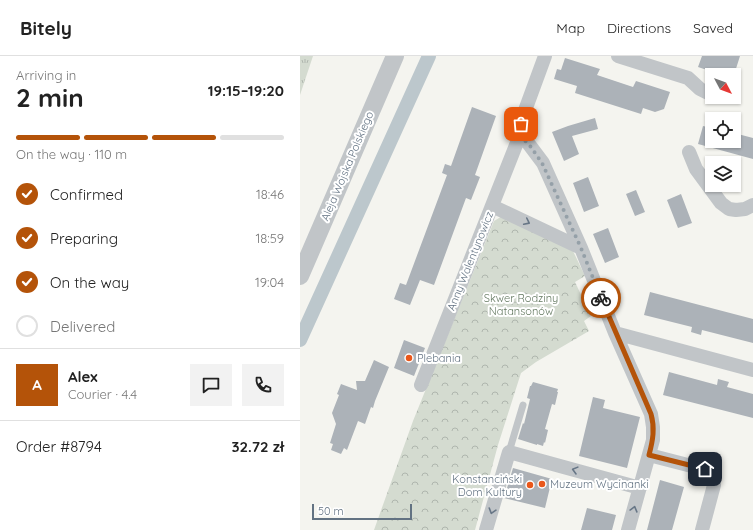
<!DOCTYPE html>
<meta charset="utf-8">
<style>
body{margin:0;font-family:Quicksand,sans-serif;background:#f2f2f2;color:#222;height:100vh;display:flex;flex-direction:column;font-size:15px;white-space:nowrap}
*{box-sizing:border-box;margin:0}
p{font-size:13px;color:#767676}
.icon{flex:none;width:22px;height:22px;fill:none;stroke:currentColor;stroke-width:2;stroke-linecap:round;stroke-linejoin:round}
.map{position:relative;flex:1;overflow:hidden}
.sheet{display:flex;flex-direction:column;background:#fff;width:300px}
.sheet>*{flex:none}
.needle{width:26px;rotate:131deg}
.buttons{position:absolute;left:405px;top:12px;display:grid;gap:8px}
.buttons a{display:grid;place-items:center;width:36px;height:36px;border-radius:0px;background:#fff;box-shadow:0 1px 3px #0004;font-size:20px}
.scale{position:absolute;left:12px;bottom:10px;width:100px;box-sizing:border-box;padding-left:4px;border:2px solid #627282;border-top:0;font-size:11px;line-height:14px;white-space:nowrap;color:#627282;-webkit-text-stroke:3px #fff;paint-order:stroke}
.pin{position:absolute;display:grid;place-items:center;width:34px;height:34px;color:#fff;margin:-17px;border-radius:8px;box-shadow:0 2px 6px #0006}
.courier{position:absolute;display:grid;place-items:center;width:40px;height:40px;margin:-20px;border:3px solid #b45309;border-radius:50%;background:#fff;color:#222;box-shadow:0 1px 5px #0007}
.headline em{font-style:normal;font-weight:700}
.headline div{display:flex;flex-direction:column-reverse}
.headline{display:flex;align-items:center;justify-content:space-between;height:68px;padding:0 16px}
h1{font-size:26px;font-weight:700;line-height:30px}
.bar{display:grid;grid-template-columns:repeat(4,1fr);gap:6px 4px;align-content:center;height:48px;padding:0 16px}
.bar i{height:5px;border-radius:3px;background:#e0e0e0}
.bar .on{background:#b45309}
.bar p{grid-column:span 4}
.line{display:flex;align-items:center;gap:10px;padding:0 16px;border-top:1px solid #e0e0e0}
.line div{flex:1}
.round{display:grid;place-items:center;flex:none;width:42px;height:42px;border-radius:0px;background:#f2f2f2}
ol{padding:0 16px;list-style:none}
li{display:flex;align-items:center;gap:12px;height:44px}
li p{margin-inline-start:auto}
li .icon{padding:4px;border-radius:50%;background:#b45309;color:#fff;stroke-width:4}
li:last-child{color:#767676}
li i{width:22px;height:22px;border:2px solid #e0e0e0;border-radius:50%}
header{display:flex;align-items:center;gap:24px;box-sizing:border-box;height:56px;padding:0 20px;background:#fff;border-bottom:1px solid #e0e0e0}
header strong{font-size:19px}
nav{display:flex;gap:22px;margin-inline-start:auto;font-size:14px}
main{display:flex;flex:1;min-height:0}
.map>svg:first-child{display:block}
.grass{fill:url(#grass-tufts)}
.park{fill:url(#park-crowns)}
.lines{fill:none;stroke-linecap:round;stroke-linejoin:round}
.canal{stroke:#bcc7cc;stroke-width:14}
.building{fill:#acb2b8}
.service{stroke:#c1c5c8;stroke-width:7}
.minor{stroke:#c1c5c8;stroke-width:14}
.tertiary{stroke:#c1c5c8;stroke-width:18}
.oneway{stroke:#677686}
.done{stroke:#95a0a8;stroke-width:4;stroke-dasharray:0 7.2}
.route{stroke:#b45309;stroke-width:5}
.poi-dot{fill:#ea571a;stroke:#fff;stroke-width:1.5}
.labels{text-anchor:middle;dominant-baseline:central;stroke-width:4;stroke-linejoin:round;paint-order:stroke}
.street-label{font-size:11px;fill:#627282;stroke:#fff}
.park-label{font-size:11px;fill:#647961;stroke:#fff}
.poi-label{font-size:11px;fill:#627282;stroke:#fff;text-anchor:start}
</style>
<header>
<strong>Bitely</strong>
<nav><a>Map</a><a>Directions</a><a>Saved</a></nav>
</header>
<main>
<section class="sheet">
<div class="headline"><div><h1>2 min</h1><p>Arriving in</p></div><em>19:15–19:20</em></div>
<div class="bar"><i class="on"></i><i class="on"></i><i class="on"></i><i></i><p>On the way · 110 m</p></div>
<ol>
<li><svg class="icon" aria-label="check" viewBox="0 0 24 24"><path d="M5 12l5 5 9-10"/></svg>Confirmed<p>18:46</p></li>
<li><svg class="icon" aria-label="check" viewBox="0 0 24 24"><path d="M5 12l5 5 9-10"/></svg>Preparing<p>18:59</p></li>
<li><svg class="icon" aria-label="check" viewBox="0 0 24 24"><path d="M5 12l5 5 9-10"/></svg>On the way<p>19:04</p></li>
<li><i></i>Delivered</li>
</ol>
<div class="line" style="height:72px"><b class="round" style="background:#b45309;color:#fff">A</b><div><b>Alex</b><p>Courier · 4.4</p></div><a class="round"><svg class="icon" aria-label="chat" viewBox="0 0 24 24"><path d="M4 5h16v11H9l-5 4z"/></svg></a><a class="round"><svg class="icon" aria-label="phone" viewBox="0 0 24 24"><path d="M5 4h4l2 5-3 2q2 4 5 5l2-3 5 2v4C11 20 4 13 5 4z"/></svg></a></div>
<div class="line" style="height:52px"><div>Order #8794</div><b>32.72 zł</b></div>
</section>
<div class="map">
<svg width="453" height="474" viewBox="0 0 453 474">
<defs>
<pattern id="grass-tufts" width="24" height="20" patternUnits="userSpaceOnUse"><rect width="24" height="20" fill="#d4dbd0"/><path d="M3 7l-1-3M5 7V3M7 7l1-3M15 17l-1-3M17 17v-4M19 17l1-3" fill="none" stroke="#afb6ae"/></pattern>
<pattern id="park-crowns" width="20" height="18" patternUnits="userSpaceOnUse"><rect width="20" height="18" fill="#d4dbd0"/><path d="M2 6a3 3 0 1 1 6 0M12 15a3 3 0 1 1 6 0" fill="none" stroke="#afb6ae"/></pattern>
</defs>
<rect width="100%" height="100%" fill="#f4f4ef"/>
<path class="grass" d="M0,0H13L0,39Z"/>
<path class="park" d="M204,159L273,195L285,220L275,226L291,260L284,265L289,275L236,306L221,317L198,389L175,474H74L113,365L194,165Z"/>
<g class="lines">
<path class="canal" d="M0,284L129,0"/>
</g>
<path class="building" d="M402,0H440L434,19H422L398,11Z
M265,2L300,13L297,19L333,31L336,25L370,36L364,53L355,56L343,52L341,58L275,37L277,30L254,23L257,13L261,14Z
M172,51L196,60L175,119L180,121L171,144L166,142L134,229L120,224L110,249L94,243L100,227L106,229L147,119L142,117L145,108L151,110Z
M295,62L298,73L272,80L279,98L264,105L252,76L268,70Z
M403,70L412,72V85H434V77L453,82V103L398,88Z
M288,121L299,150L284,156L273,127Z
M336,134L345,156L335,160L326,138Z
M381,138L392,167L378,172L367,144Z
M308,172L319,201L305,207L293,178Z
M350,236L453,263V287L402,274L401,279L391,276L392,271L344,259Z
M104,284L125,292L114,320L94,312Z
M74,304L89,311L75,345L73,352L71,351L65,368L58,365L47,394L44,392L41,398L31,394L33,388L30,387L36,368L32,357L39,339L37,338L41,328L57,334L56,325H65Z
M369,316L417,329L418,323L429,326L427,331L453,338V362L363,339Z
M233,326L258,333L257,336H258L255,349L252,348L245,373L248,374L245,387L244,386L243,390L237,388V389L218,383L223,367L224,368L230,343L227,342L230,330H231Z
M293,341L305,344L303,352L340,361L327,412L279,400Z
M213,412L252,423L245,452L204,442Z
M360,424L384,431L372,474H347Z
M287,452L316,459L312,474H281Z"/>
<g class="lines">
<path class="service" d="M209,396L223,349"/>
<path class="minor" d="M318,0L388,22L400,33L410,38
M219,80L228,87L243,107L281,192L315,277L351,358L353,371V384L328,474
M389,96L396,113L421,147L429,153L436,154L445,153L453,149
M192,150L281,192
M315,277L453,314
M121,329L218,84L223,60L245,0
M349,399L411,415L414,420V429L402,474
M186,474L209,396L340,432"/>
<path class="tertiary" d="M0,220L95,0"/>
</g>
<defs><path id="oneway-chevron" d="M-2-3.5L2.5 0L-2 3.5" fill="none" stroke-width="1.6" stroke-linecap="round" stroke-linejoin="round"/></defs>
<g class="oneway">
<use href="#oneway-chevron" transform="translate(227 166) rotate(26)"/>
<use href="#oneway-chevron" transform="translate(275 414) rotate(-165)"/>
<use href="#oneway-chevron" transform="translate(334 453) rotate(-75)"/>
<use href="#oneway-chevron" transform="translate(192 455) rotate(107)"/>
</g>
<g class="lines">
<path class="done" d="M221,68L218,80L228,87L242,107L281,192L301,242"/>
<path class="route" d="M301,242L351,358C355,372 353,384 349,399L405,413"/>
</g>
<g class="poi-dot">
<circle cx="109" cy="302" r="4"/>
<circle cx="242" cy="428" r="4"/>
<circle cx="230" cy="429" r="4"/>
</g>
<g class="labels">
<g class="street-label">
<text transform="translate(47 110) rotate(-67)">Aleja Wojska Polskiego</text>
<text transform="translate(170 205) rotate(-68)">Anny Walentynowicz</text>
</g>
<g class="park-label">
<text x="221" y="242">Skwer Rodziny<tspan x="221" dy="13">Natansonów</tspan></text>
</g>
<g class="poi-label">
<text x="117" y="302">Plebania</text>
<text x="222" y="423" text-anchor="end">Konstanciński<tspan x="222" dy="13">Dom Kultury</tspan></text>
<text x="250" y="428">Muzeum Wycinanki</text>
</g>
</g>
</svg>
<div class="buttons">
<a><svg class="needle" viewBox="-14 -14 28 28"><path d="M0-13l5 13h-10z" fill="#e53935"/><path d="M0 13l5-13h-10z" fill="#767676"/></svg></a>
<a><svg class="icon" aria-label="locate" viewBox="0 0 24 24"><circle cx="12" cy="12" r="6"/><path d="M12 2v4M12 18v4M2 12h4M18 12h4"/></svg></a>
<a><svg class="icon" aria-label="layers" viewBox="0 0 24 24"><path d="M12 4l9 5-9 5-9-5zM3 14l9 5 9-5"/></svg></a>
</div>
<div class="scale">50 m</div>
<div class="pin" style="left:221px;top:68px;background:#ea580c"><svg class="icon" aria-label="bag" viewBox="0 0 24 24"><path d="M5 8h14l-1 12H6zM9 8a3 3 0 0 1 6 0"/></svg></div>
<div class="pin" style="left:405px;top:413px;background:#1f2937"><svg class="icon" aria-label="home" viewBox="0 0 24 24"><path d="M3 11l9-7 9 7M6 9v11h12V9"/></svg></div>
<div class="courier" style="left:301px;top:242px"><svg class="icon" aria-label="bike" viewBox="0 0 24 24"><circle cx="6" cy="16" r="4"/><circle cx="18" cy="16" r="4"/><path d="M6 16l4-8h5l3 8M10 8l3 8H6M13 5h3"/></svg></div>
</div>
</main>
